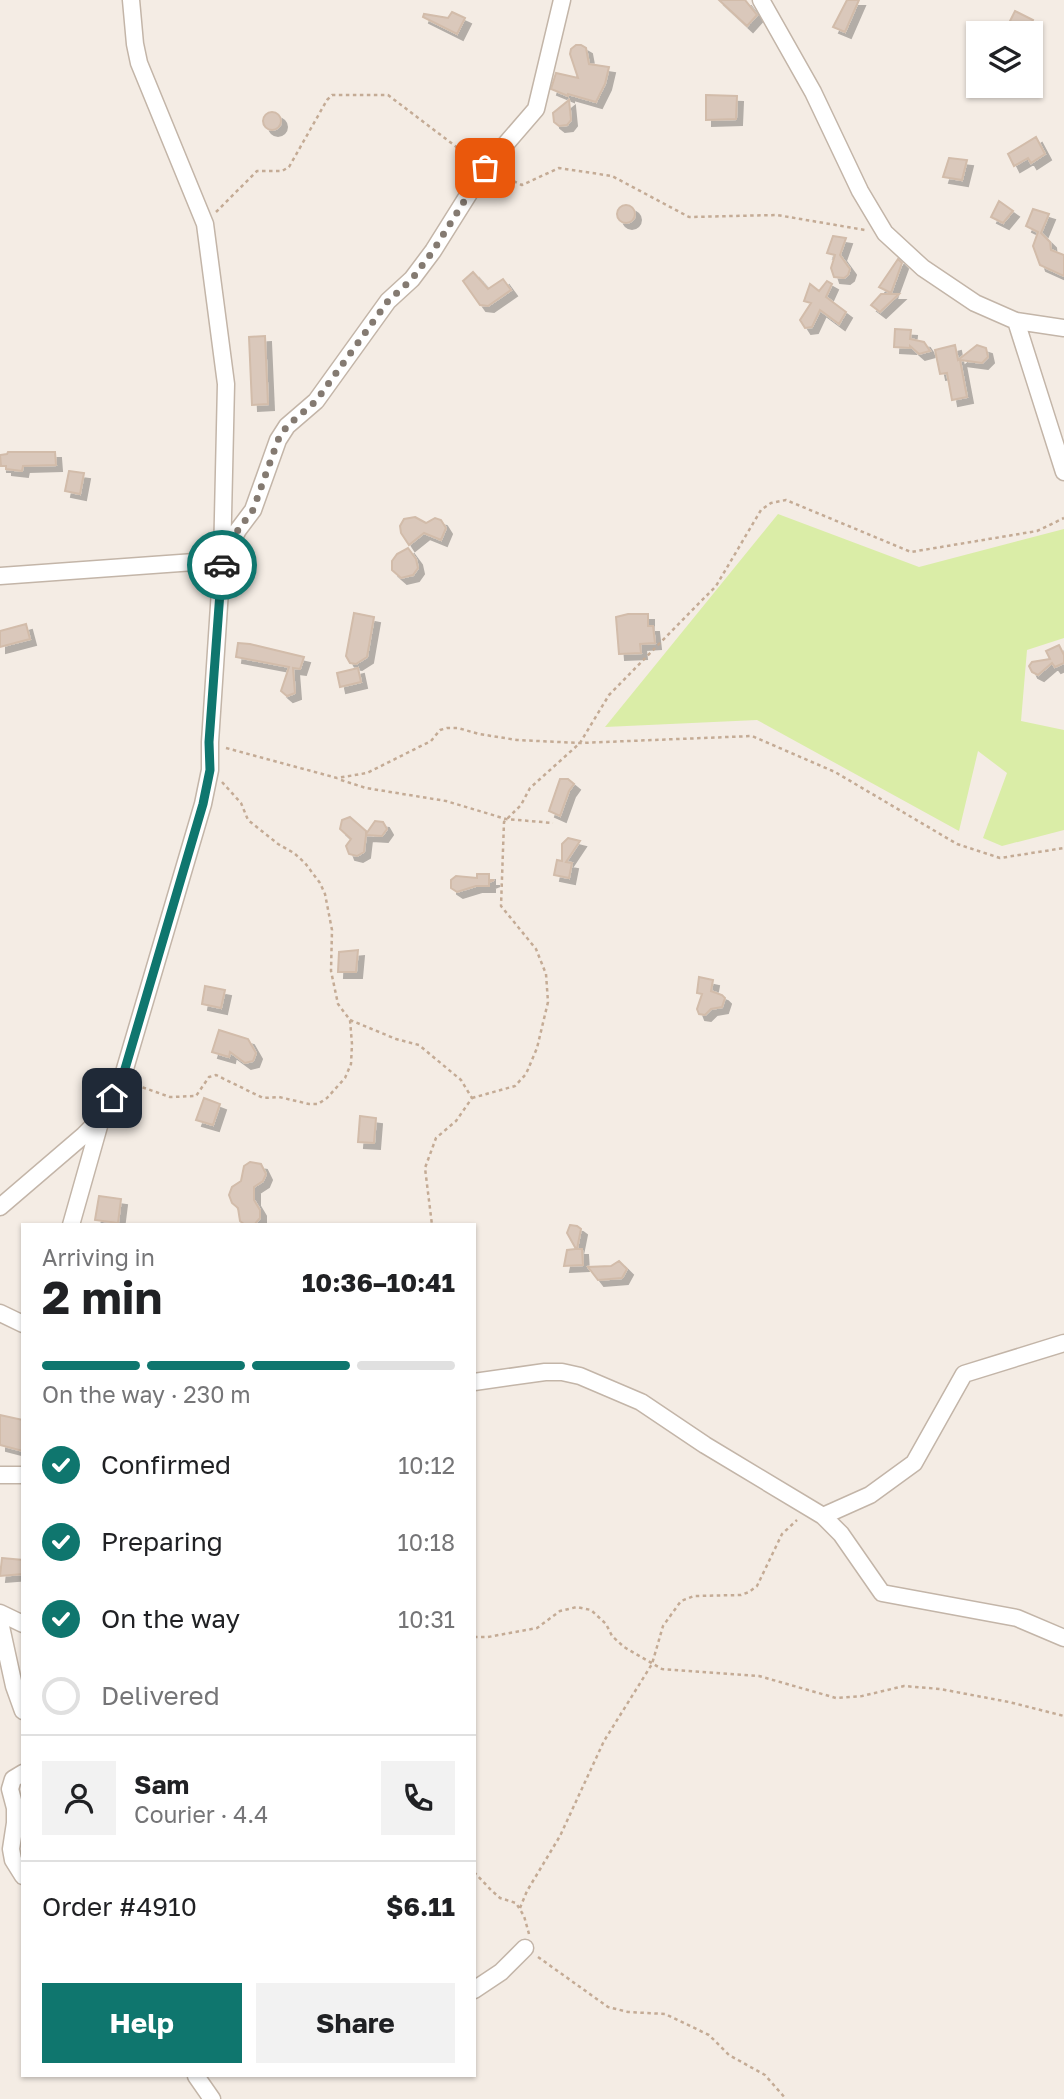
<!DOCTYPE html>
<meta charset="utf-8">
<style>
body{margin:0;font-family:"Golos Text",sans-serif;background:#f2f2f2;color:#202124;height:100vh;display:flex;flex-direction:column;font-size:26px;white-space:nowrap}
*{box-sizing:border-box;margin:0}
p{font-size:23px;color:#757577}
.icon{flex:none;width:38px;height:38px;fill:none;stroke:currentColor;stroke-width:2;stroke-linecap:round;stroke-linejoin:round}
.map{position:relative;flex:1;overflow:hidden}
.details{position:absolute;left:21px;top:1223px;width:455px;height:854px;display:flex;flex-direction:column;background:#fff;border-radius:0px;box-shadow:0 2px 5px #0004}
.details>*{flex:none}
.fabs{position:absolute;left:966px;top:21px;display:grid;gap:14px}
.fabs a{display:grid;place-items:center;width:77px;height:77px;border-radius:0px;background:#fff;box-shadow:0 2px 5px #0004;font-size:35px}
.pin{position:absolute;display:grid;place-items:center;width:60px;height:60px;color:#fff;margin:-30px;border-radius:14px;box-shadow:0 4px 10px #0006}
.courier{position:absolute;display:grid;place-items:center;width:70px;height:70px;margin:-35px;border:5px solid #0f766e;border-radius:50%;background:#fff;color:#222;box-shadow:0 2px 9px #0007}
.summary em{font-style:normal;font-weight:700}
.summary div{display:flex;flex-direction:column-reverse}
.summary{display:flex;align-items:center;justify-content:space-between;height:119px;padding:0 21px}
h1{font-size:46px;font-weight:700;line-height:52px}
.bar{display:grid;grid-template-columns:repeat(4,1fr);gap:10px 7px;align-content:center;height:84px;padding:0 21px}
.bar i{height:9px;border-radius:5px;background:#e0e0e0}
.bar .selected{background:#0f766e}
.bar p{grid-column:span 4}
.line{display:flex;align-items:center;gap:18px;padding:0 21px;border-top:2px solid #e0e0e0}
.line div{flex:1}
.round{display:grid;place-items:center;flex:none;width:74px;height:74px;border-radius:0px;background:#f2f2f2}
ol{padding:0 21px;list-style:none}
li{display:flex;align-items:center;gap:21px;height:77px}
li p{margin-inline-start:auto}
li .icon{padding:7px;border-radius:50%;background:#0f766e;color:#fff;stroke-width:4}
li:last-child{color:#757577}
li i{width:38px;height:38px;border:4px solid #e0e0e0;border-radius:50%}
.cta{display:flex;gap:14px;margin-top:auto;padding:14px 21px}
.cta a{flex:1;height:80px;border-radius:0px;background:#0f766e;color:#fff;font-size:28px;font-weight:700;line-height:80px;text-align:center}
.cta a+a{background:#f2f2f2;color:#202124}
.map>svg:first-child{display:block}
.green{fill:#daeda7}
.building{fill:#dac8bb;stroke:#d2bcaa;stroke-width:2;filter:url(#shadow)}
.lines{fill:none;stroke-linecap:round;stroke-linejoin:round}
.minor-casing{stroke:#c3b5a8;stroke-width:19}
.path{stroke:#c4ab95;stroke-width:2.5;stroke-dasharray:3.5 3.5;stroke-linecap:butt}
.minor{stroke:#fff;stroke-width:16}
.done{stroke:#847a71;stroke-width:7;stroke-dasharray:0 12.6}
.route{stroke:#0f766e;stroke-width:9}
</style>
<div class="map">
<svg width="1064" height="2099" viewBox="0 0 1064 2099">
<defs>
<filter id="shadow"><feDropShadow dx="6" dy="6" stdDeviation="0" flood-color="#0004"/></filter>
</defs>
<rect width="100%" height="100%" fill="#f4ece4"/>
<path class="green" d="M778,514L919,567L1064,529V638L1027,650L1021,721L1064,730V830L1002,846L983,838L1007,773L978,751L959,831L757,720L605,727Z"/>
<path class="building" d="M719,0H745L757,15L747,26Z
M847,0H859L845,32L833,27Z
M1015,11L1033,20L1027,33L1008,25Z
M452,12L465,18L457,34L423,17L424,14L448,18Z
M576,45H581L586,48L589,64L609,67L605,84L596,102L568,94V96L551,89L556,73L578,78L570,54L571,49Z
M706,95L737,96L736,119L706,120Z
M569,100L571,120L567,125L559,126L554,122L553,113Z
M263 121a9 9 0 1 1 18 0a9 9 0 1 1-18 0Z
M1036,137L1045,154L1031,163L1028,158L1014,166L1008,154Z
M949,158L967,160L962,180L943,177Z
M999,201L1013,211L1003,223L991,217Z
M617 214a9 9 0 1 1 18 0a9 9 0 1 1-18 0Z
M1033,209L1049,214L1041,233L1050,242L1051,250L1064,255V276L1040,265L1033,246L1038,232L1026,226Z
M833,236L846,238L840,255L850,269L848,275L844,278L834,277L831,268L835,255L827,253Z
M898,259L902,263L891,293L879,287Z
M473,272L488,289L503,279L511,290L488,306L480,305L463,281Z
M827,281L832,284L826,297L846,312L839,324L820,310L812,327L805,328L800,320L811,303L804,301L810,284L819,291Z
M881,294H899L880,312L871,305Z
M895,329L911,330L910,339L924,342L930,351L919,354L910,346V348L894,347Z
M265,336L268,404L252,405L249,337Z
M955,345L958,360L977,345L986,348L988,357L982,363L960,360L967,397L952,400L947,373L940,374L935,350Z
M8,452H55L56,465L23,466L22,471L6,469V466H1L0,455L7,454Z
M69,471L84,473L80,494L65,491Z
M415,517L426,523L435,518L441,520L446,528L441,540L424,533L409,545L401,533L400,526L404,519Z
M408,548L416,559L418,568L413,575L401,578L392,570V561L397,554Z
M354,613L374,617L367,657L356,664L350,663L346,656Z
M628,614H648V626H653L655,643L640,644L641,653L619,654L616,617Z
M26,624L30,639L0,647V631Z
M238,643L250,644L304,657L300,669L293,668L295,693L287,696L281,691L289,667L236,657Z
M1059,645L1064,655V663L1055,667L1052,663L1038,675L1032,672L1029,666L1032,662L1050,659L1046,651Z
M358,668L361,682L340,687L337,673Z
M560,779H568L574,784L569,791L560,816L549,811Z
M350,817L366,831V834L375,821L383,822L387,829L382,836L366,835L364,852L357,856L349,854L346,846L351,839L340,829L342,820Z
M568,838L580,841L566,862L572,863L569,878L554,875L557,860L562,861V844Z
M477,874H489V880H494L489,882V886H476L457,892L451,888V880L456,876L477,878Z
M358,950L356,972H338L339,952Z
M699,977L713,980L711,991L722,995L725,998L722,1007L711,1009L705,1015L699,1014L697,1009L702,994L697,993Z
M205,986L225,990L221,1008L202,1004Z
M219,1030L248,1039L256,1053L253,1061L245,1063L230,1052L229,1057L212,1052Z
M204,1098L220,1104L213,1125L196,1120Z
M360,1116L376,1118L374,1143L358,1142Z
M250,1162L261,1164L266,1174L263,1181L254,1187V1200L260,1210V1218L254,1225H245L240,1221L238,1208L232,1203L229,1195L232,1187L241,1181L244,1166Z
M99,1196L121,1199L118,1223L95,1220Z
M570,1225L577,1226L581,1229L577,1249H582L583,1265L564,1266L567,1250L576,1249L567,1233Z
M619,1261L627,1269L622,1278L598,1280L588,1267L611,1266Z
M0,1415L23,1420V1451L0,1445Z
M2,1558L23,1560V1574L0,1576Z"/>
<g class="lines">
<g class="minor-casing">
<path id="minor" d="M761,0L813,92L860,191L885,233L923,268L975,303L1016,321L1064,472
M1016,321L1064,328
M0,576L222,560L238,530L253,510L278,440L287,426L316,401L388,301L412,279L433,251L485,168L536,109L562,0
M0,1207L84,1135L102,1117L122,1079L203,804L210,770V742L222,560L226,384L205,224L139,63L135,44L131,0
M71,1225L101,1119
M0,1313L23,1324
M474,1382L545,1372H562L580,1376L641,1402L705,1445L823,1516L841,1534L882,1593L1017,1618L1064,1638
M0,1475H23
M823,1516L870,1495L914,1463L964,1374L1064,1343
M0,1613L23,1624
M0,1622L14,1686L23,1711
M23,1773L13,1779L10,1789L15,1808V1823L11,1849L13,1860L23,1876
M474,1990L501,1972L525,1948
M196,2076L212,2099"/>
</g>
<path class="path" d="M501,175L522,185L559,168L612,176L689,217L777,215L865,230
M216,212L257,171H282L289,167L327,100L332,95H388L471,158
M226,748L337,778L367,773L431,741L440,730L447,728H458L479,734L517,740L580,743L752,736L835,772L957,844L1000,858L1064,848
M341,780L366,788L446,801L506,819L553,823
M350,1020L396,1039L419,1045L461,1080L472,1098L456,1121L436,1138L425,1168L432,1225
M136,1085L170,1097L196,1096L209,1077L216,1075L263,1098L279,1097L309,1104H318L327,1098L345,1078L351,1064L352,1044L350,1020L338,1004L331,971L332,930L325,894L320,883L305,863L294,853L278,844L248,820L241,803L222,782
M472,1098L515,1086L526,1074L537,1048L548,1002L546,974L536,949L501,906L504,822L521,805L530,788L580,743L609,695L716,586L761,510L771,503L786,500L911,552L1037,531L1064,518
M474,1637H488L537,1628L560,1611L577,1607L591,1610L606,1624L612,1636L624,1647L662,1669L759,1676L836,1698L862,1696L904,1686L940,1689L1009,1702L1064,1716
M474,1872L491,1890L500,1898L516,1903L524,1916L529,1934
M520,1908L527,1891L560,1836L604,1741L652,1664L663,1626L681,1601L694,1596L741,1595L749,1592L757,1586L782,1534L797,1520
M538,1957L608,2007L628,2012L665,2014L709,2035L729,2055L765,2075L786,2099"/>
<use href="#minor" class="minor"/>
</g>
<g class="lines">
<path class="done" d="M222,565L238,530L253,510L278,440L287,426L316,401L388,301L412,279L433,251L485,168"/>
<path class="route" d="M112,1098L122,1079L203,804L210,770L209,742L222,565"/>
</g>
</svg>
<div class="fabs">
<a><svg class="icon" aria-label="layers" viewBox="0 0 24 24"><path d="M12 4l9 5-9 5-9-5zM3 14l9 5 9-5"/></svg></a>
</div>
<div class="pin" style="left:485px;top:168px;background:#ea580c"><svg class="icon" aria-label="bag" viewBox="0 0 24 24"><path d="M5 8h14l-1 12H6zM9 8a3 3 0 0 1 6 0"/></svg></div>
<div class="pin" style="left:112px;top:1098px;background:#1f2937"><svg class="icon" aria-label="home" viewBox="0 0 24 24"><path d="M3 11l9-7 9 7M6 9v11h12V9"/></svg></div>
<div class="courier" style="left:222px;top:565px"><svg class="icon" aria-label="car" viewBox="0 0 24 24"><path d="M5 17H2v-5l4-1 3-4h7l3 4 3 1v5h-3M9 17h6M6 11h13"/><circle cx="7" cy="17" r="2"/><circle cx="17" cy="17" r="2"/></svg></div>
<section class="details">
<div class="summary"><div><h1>2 min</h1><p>Arriving in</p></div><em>10:36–10:41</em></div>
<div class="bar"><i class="selected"></i><i class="selected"></i><i class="selected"></i><i></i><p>On the way · 230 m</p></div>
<ol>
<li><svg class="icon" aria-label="check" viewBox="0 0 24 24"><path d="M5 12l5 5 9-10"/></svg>Confirmed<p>10:12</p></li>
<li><svg class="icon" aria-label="check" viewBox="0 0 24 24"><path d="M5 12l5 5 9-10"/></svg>Preparing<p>10:18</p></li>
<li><svg class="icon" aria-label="check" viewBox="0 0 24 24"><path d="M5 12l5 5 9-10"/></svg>On the way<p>10:31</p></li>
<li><i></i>Delivered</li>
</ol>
<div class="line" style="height:126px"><a class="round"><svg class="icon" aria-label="person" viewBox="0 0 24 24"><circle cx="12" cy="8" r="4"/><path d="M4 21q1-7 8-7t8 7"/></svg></a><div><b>Sam</b><p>Courier · 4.4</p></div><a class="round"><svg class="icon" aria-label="phone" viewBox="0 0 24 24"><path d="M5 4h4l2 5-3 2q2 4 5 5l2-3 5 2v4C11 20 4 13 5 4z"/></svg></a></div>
<div class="line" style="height:91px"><div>Order #4910</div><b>$6.11</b></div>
<div class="cta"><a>Help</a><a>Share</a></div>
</section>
</div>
